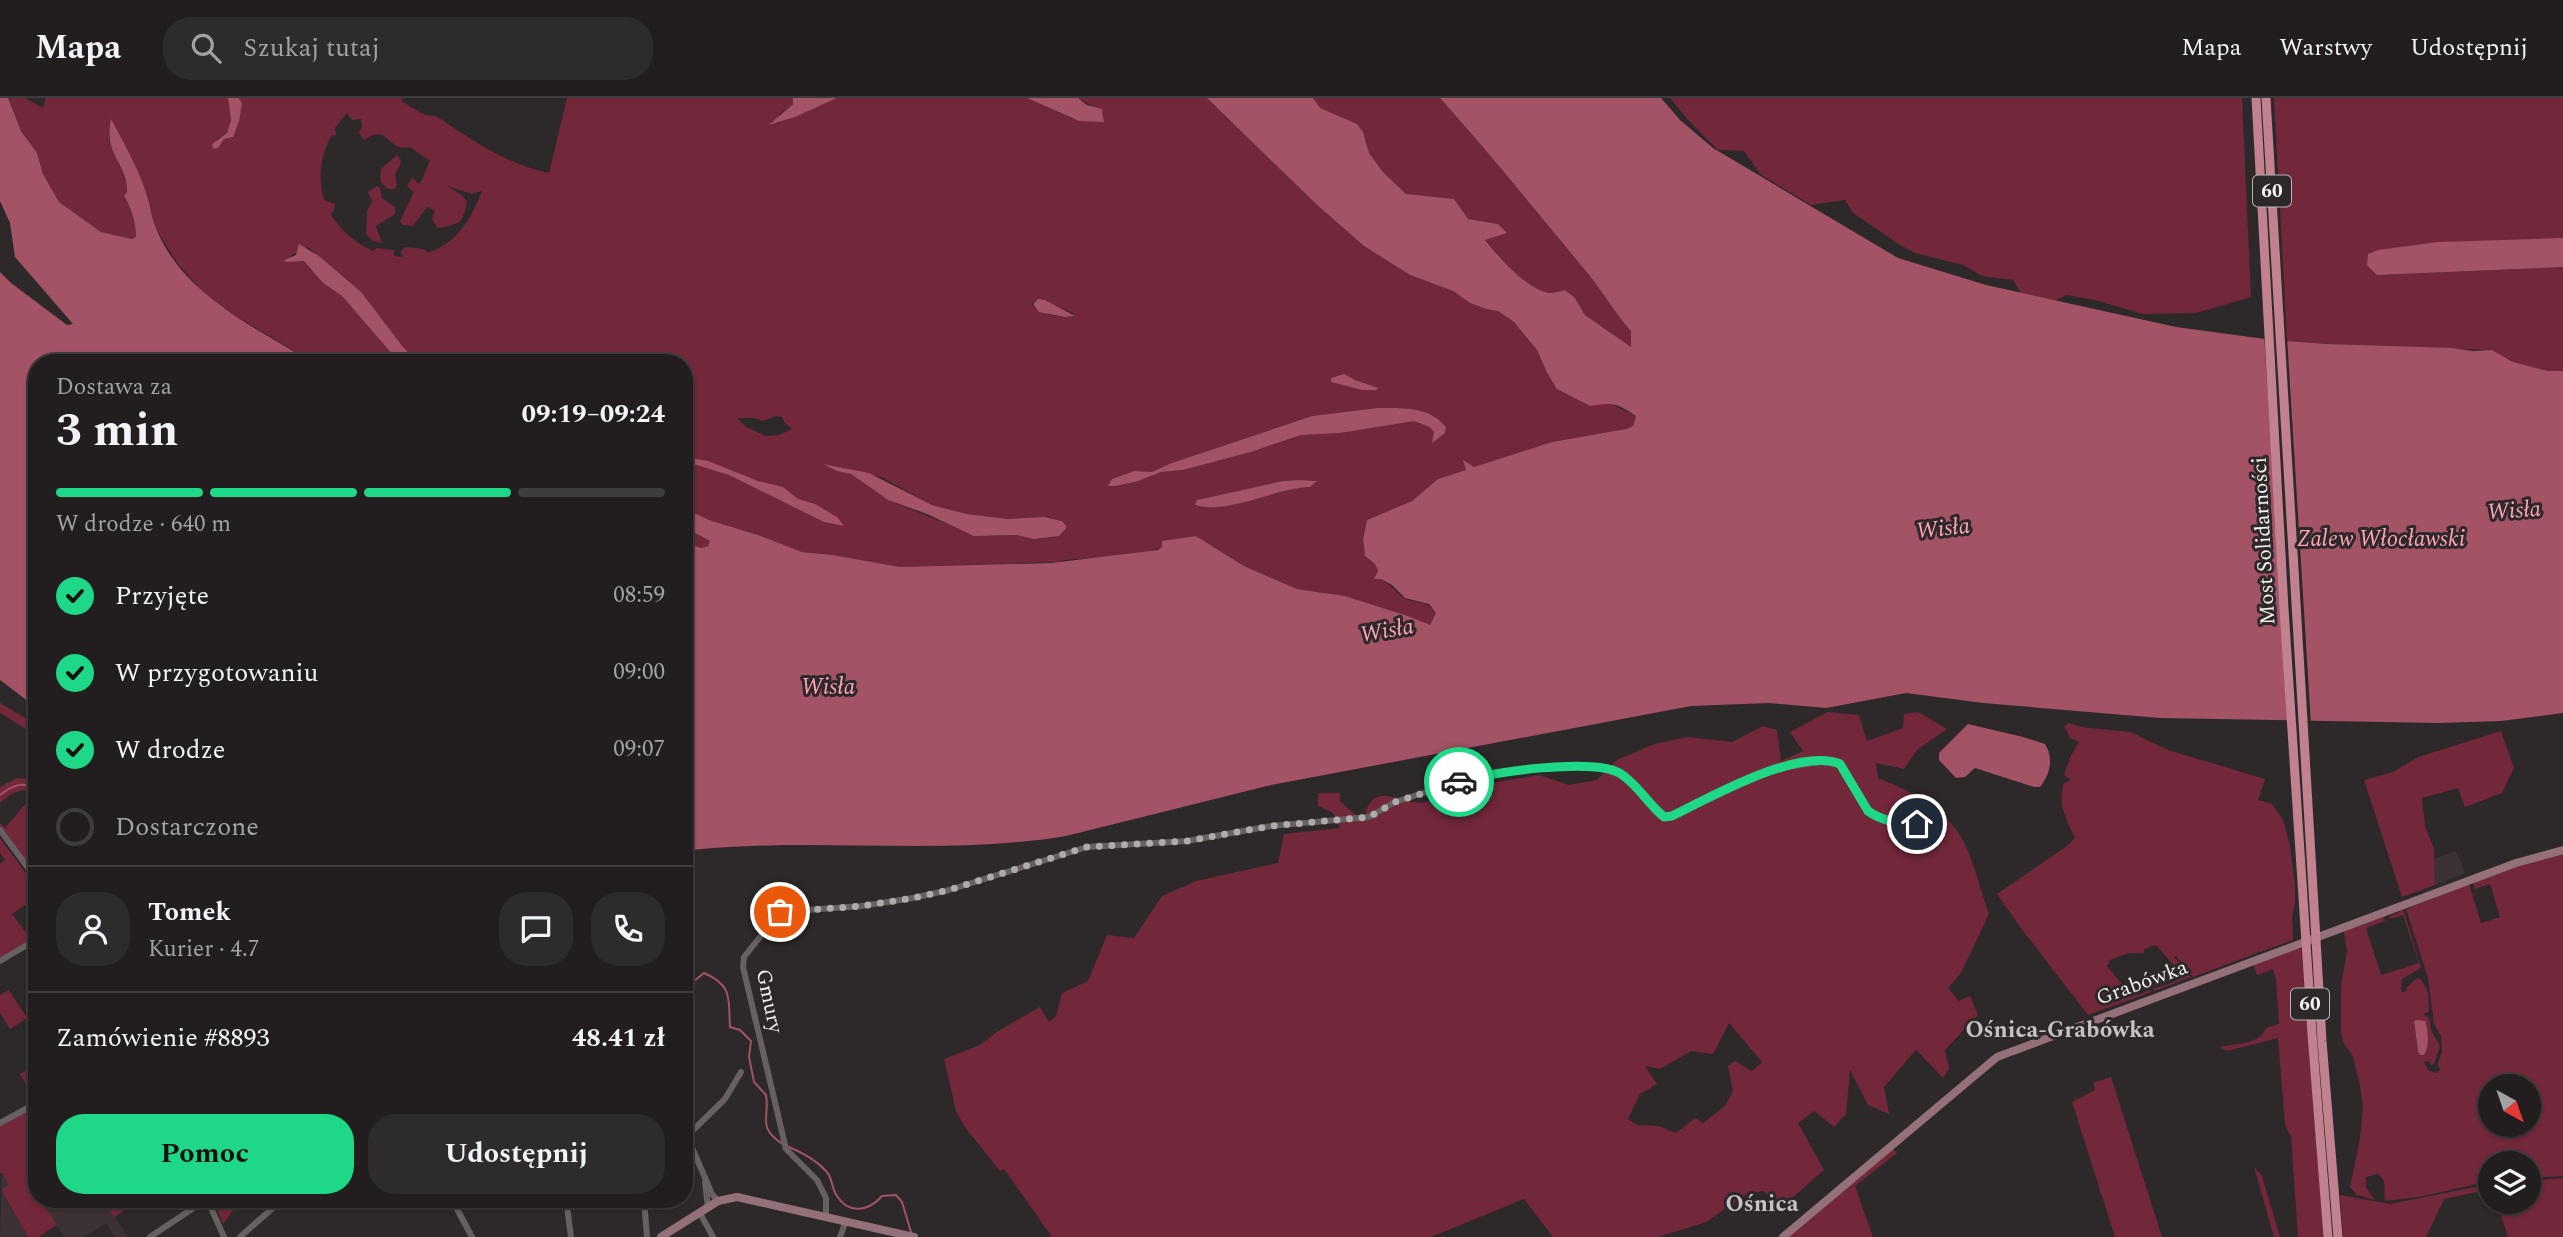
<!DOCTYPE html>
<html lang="pl">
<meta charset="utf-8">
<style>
body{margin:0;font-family:Spectral,serif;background:#2e2b2c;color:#f1f3f6;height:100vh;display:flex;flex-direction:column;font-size:26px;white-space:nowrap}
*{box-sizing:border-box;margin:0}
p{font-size:23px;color:#a2a2a4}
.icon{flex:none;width:38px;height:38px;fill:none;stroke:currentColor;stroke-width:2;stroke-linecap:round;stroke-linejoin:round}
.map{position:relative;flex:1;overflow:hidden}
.sheet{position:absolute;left:28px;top:256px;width:665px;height:854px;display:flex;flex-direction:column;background:#221e1f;border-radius:28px;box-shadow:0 2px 5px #0004,0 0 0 2px #3f3c3d}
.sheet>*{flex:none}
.needle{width:46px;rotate:140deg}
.buttons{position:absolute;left:2478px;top:976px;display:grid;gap:14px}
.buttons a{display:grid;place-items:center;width:63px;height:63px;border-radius:50%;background:#221e1f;box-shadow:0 2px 5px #0004,0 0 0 2px #3f3c3d;font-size:35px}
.pin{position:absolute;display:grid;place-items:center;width:60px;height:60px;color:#fff;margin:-30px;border:4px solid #fff;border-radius:50%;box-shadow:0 2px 7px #0007}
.courier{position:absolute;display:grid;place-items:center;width:70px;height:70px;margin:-35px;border:5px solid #1fd887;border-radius:50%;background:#fff;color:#222;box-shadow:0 2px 9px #0007}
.summary em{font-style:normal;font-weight:700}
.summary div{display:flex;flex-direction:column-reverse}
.summary{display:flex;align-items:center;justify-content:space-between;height:119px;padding:0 28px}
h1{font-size:46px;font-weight:700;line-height:52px}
.bar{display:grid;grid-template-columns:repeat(4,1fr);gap:10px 7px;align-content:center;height:84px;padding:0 28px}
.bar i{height:9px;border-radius:5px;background:#3f3c3d}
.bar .current{background:#1fd887}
.bar p{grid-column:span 4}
.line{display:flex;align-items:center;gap:18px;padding:0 28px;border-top:2px solid #3f3c3d}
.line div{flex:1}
.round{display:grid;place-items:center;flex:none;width:74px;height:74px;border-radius:28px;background:#2e2b2c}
ol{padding:0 28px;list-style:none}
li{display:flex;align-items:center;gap:21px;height:77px}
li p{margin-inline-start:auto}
li .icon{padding:7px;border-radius:50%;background:#1fd887;color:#111;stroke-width:4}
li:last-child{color:#a2a2a4}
li i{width:38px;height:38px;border:4px solid #3f3c3d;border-radius:50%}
.button{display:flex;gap:14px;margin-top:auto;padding:14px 28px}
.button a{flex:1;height:80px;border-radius:28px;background:#1fd887;color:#111;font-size:28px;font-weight:700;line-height:80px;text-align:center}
.button a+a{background:#2e2b2c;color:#f1f3f6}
header{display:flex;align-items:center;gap:42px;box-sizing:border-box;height:98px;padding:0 35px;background:#221e1f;border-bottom:2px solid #3f3c3d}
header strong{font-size:33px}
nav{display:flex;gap:38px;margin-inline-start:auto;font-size:24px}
.search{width:490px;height:63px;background:#2e2b2c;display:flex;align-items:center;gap:18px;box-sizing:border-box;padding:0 24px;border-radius:28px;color:#a2a2a4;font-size:26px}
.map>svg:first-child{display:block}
.built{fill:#3d3233}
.green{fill:#72273b;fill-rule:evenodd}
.water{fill:#a45265}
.pier{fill:#2d2829}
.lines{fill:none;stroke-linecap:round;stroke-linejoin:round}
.stream{stroke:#a45265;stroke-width:2}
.street{stroke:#666061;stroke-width:6}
.secondary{stroke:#947078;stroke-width:8}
.primary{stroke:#c1818e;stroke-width:9}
.done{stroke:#aeabab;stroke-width:7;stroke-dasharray:0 12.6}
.route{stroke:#1fd887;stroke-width:9}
.labels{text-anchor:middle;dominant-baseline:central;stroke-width:6;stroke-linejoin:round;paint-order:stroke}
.shield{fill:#2d2829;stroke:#b8b5b5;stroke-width:2}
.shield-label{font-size:19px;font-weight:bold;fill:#f4f1f1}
.street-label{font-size:21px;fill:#f4f1f1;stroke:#2d2829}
.water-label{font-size:23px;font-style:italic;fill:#fea2b4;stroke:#2d2829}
.neighbourhood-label{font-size:23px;font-weight:bold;fill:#c7c1c1;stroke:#2d2829}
</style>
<header>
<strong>Mapa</strong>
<div class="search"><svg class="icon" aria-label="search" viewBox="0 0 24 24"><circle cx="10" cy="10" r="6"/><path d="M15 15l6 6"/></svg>Szukaj tutaj</div>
<nav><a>Mapa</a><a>Warstwy</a><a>Udostępnij</a></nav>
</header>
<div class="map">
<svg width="2563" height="1139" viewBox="0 0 2563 1139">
<rect width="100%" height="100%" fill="#2d2829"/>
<path class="built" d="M2456,753L2465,775L2435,787L2434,761Z
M2,1074L10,1087L1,1093L28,1139H0Z
M40,1101H119L123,1114L115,1119L128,1139H115L106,1125L84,1139H64Z"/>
<path class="green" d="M8,0H25L43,10L46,0H228L231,22L227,35L216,42L218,50L224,41L233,39L242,5L239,0H403L401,3L425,17L436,18C472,42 506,66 549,75L567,0H793L794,5L779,17L776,26L838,0H1027L1073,21L1104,24L1103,14L1078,0H1207L1316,106L1364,148L1410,177L1453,193L1470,205L1486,211L1498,213L1514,224L1537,252L1547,275L1557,291L1590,308L1607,304L1636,318L1633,328L1626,331L1552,344L1474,369L1464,365L1467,372L1438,381L1412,403L1367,422L1363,441L1365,458L1375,466L1381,481C1391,486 1396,495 1404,500C1418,507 1424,500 1436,515L1430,528L1408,518L1345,498L1297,491L1244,468L1196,438L1162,444V450L1138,456L1065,462L1058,464L900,469L833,457L802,454L758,437L709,422L684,410V264H418L403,249L360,194L308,149L285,161L287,164L304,163L323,185L342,198L399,264H312L218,207L202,193L178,166L162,141L153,125L149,102L138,76L111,22C102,57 128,66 127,94L124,98C131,110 136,125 136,139L132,141L101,134L59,104L43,76L37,55L21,33ZM347,15L352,22L361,21L362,28L359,35L364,42C390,24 386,55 410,49L430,63C425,71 425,79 419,86L412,80L407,88L414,94L400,123L403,127L413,128L427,109L435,113L432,120L437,130C460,127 463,125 467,103L462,97L447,88L472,96L482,93C471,121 458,144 428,155L424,151L405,149L400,154L404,159L394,158V152L377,150L373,153C355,145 341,133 330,115L333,114L335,106L324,102C318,80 320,59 331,38L336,37L335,30ZM1038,201L1071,214L1075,218C1061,221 1040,216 1031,206ZM1377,310H1408L1375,328L1340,335L1301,337L1251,354L1183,372L1161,374L1116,388L1109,387L1112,381L1134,373L1152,374L1169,366L1312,318ZM776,318L782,319L784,324L792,331L779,337L766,338L746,329L737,320H755L763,323ZM826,368L881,379L932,407L967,416L1008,421L1044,419L1062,423L1067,429L1055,439L1034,441L1016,437L989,438L945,425L888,402L851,376ZM1300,382L1316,383C1294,392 1216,414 1195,407L1198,402L1283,383Z
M1313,0H1440C1492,58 1540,118 1589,177C1604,195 1615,216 1631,233L1632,250L1585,217L1575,200L1565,192C1561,193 1554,196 1549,195C1526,191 1499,159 1485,141L1498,126L1468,121L1429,100L1406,96L1383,74L1369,55L1363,34L1319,10Z
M1670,0H2242L2251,199L2196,215L2143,216L2095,202L2066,197L2055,203L2021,195L2013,182L1982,178L1963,167L1915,155L1900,147L1853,115L1845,102L1811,107L1760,76L1744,53L1718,52L1689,23Z
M2274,0H2563V140L2378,177L2563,169V273H2548L2513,264L2492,252L2372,249L2287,243Z
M397,57L401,62L400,68L395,76L397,87L394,91H387L380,83L381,71Z
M377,88L380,90L382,100L395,109V116L376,128L382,145L373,143L366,136L367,113L372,103L368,94Z
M684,429L710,443L708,448L702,450L684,445Z
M0,605L37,627V638L0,615Z
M1827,614L1859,617L1867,643L1903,630L1904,616L1918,614L1947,631L1917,652L1904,671L1876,665L1878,680C1909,693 1943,708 1961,739C1973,759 1981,794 1989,816L1961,875L1948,890L1959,903L1970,898L1978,917L1945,952L1949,971L1943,980L1916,952L1884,989L1889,1016L1868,1007L1850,972L1846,1016L1834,1029L1814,1013L1798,1025L1824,1072L1783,1108L1763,1093L1745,1097L1706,1124L1658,1139H1553L1524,1101L1431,1139H1052L1004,1071L1000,1073L964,1028L956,1013L944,961L980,947L998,933L1040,909L1049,924L1056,918L1062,895L1088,883L1107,837L1134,840L1162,798L1196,783L1278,765L1284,736L1340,730L1333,715L1318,708V695H1340V703L1363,724C1372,677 1399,709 1427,704C1441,702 1456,695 1469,691L1484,699L1493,696L1491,685L1539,677L1569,687L1597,682L1617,662L1654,646L1688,639L1732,644L1763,628L1777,632L1781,663L1803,653L1790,634ZM1729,925L1762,964L1752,973L1735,963L1728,968L1733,993L1725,1008L1703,1025L1695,1020L1676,1035L1659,1028L1637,1027L1628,1021L1640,996L1657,986L1645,968L1660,971L1691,953L1713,956Z
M2069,625L2081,629L2130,634L2168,652L2265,681L2258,702L2272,706L2283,722L2290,747L2295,788V806L2292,819L2293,842L2260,854L2257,853V855L2193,879L2176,858L2174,859L2191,879L2154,893L2153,891L2174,884L2183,878L2156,847L2144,851V855H2129L2110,862L2107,868L2130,896L2137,897L2150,892L2151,894L2088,917L2020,829L1997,796L2067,748L2075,740C2066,721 2057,706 2064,685L2071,682L2064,677L2071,657L2079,644L2070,640L2064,628Z
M2501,633L2514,670L2502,695L2465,709L2458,690L2422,700L2425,728L2434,751L2435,787L2402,799L2364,682L2393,674L2418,659Z
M17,680L29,681L37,685V779L0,728V725L5,730L34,696L22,692L11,696L0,705V689Z
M0,740L37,790V808L32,802L12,816L28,837L33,835L36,839L0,861V766L5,762L0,755Z
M2563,755V1078L2529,1080V1066H2490V1083L2419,1099L2385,1103C2383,1091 2388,1084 2378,1076L2366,1079V1089L2375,1102L2357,1097L2350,1089L2360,1041L2363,1009L2359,982L2352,956L2344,946L2341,934V887L2347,854L2344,833L2383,817L2385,823L2366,830L2381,877L2419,865L2403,817L2390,821L2389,819L2402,812L2404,814L2421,870L2402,881L2401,894L2407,893L2406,890L2417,880L2421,881L2428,894L2429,914L2423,916L2429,920L2431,932L2440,948L2434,966L2431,967L2429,963L2424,964L2428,972L2436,975L2440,972L2438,966L2442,953L2441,938L2434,925L2428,880L2406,811L2469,786L2481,825L2500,819L2490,786L2475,791L2473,785L2533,762ZM2414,923L2427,931V951L2424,957L2420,956L2418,953ZM2490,989H2529V1027H2490Z
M2301,848L2322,1118L2323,1139H2298L2291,1039L2285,1026L2278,940L2227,953L2220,949C2234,945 2259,948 2266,930L2279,926L2276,882L2273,871L2257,877L2253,866Z
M9,892L27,920L10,931L0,915V897Z
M33,969L37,975L35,1002L20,976Z
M2111,979L2162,1139H2115L2072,1004L2095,992L2093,985Z
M37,1008V1080L28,1081L37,1095V1101H40L57,1127L38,1139H28L1,1092L9,1087L2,1075H0V1028Z
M1893,1051L1897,1055L1855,1088L1873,1139H1788Z
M2254,1069L2262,1078L2280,1139H2274Z
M2563,1080V1139H2508L2497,1104H2529V1083Z
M2490,1086V1091L2444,1101L2426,1139H2343L2340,1097L2390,1106Z
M80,1101H169L168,1105L151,1112L134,1105L114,1119L107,1108L94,1104L85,1109Z
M213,1101H241L223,1126Z"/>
<path class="water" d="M0,0H8L21,33L37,55L43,76L59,104L101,134L132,141L136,139C136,125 131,109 124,98L127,94C128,65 103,59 111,21C125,47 141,75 149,104C151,111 151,118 154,125C179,195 252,227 311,264H37V610L0,582V174L11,185L67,227L73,226L15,159L10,125L0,103Z
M228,0H239L242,5L239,23L233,39L224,41L218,50L213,51L212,46L227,35L231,22Z
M793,0H837L795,19L769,27L793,6Z
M1027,0H1078L1087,7L1102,11L1104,24L1079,23Z
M1207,0H1313L1320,10L1357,26L1363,34L1369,55L1383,74L1406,96L1454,101L1468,121L1498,126L1507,135L1485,142C1499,159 1526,191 1549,195C1554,195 1561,193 1565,192L1575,200L1585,217L1631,249V233C1615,216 1604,195 1589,177C1540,118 1492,58 1440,0H1661L1680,22L1713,50L1898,160L1986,187L2176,229L2272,242L2327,246L2452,250L2473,253L2492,252L2513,264L2548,273H2563V615L2501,623L2439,625L2160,620L1983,605L1906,595L1826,610L1769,605L1691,608L1271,687L1066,738C940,759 811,738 684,753V445L702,450L708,448L710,443L684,429V410L709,422L758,437L802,454L833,457L900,469L1051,465L1158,452L1162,449V443L1196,438L1244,468L1297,491L1345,498L1408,518L1430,527L1436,515L1429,506L1405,500L1392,487L1381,481H1374L1378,473L1375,466L1365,458L1363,441L1367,422L1412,403L1438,381L1466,372L1463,362L1474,369L1552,344L1626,331L1633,328L1636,318C1616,305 1614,304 1590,308L1557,291L1547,275L1537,252L1514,224L1498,213L1486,211L1470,205L1453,193L1410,177L1364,148L1316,106Z
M2563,140V169L2377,177L2367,167L2368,156L2378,152L2438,144Z
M299,146L319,158L361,194L403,249L418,264H399L342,198L323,185L304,163L287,164L284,162L296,157Z
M1038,201L1045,202L1075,218L1065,219L1039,214L1033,206Z
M1344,276L1355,282L1378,290L1376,292H1362L1331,284V280Z
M1377,310C1402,310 1429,308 1446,329L1445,335L1432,345L1434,334L1430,329L1414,323L1340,335L1301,337L1251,354L1183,372L1161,374L1138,383L1116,388H1108L1112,381L1134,373L1152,374L1169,366L1312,318Z
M684,359L708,363L758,383L783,389L798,401L815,406L837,419L844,428L824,424L729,377L684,363Z
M823,366L869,375L932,407L967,416L1008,421L1044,419L1062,423L1067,429L1059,438L1034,441L1016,437L974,438L927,416L888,402L851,376L837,373Z
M1300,382L1317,383L1310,389C1276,390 1227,417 1195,407L1197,402L1283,383Z
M1968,626L2023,639L2045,646C2054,660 2050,677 2040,689H2034L1975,670L1965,679L1956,680L1939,662V655Z
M2418,922L2425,923C2428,933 2430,948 2424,957H2420L2418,953L2414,923Z"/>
<path class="pier" d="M2264,237L2287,239L2311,626H2289Z"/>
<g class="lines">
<path class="stream" d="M0,697C13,687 22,683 37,691
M684,891L704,875C734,888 728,902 730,929L740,932L751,943L749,959L754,984L766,997C770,1021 756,1029 784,1047
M789,1049C801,1054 817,1063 826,1073C833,1080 831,1090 837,1098C849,1117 869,1113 882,1098L896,1097L902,1104L911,1134"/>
<path class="street" d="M0,732L37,782
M0,863L37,841
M0,1025L37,1005
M705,1084L708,1110
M207,1101L224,1139
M448,1101L457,1111L472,1139
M566,1101L571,1139
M644,1101L647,1139
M718,1103L712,1096L687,1038L725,1001L741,974
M700,1115L713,1139
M826,1118V1100L817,1082L786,1051L743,869L744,859L780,814L862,808L913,800L949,792L1087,749L1187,743L1271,728L1369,719L1395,704L1477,678L1536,670L1607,669L1622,676L1664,719L1672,718L1774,671L1832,662L1840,666L1869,713C1883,724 1900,725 1917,726
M150,1139L207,1101
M240,1139L283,1101
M840,1139L846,1123"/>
<path class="secondary" d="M661,1139L718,1103L737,1099L914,1139
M1783,1139L1997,959L2516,765L2563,752"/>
<path class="primary" d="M2256,0L2284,511L2312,936L2328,1139
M2266,0L2322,943L2338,1139"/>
</g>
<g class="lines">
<path class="done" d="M780,814L862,808L913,800L949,792L1087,749L1187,743L1271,728L1369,719L1395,704L1459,684"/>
<path class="route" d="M1459,684C1489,674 1596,659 1621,676C1638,687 1648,706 1664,719L1672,718C1711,699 1798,649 1840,666L1868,713C1883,724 1900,725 1917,726"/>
</g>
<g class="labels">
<g class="shield">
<rect x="2253" y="77.5" width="38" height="31" rx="5"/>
<rect x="2291" y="890.5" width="38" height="31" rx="5"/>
</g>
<g class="shield-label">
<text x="2272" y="93">60</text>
<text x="2310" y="906">60</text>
</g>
<g class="street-label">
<text transform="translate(2264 443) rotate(-93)">Most Solidarności</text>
<text transform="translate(2142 885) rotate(-20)">Grabówka</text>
<text transform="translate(769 903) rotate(78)">Gmury</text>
</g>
<g class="water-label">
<text transform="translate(2514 413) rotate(-4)">Wisła</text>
<text transform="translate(1943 431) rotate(-6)">Wisła</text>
<text x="2381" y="441">Zalew Włocławski</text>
<text transform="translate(1387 533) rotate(-10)">Wisła</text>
<text x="828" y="589">Wisła</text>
</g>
<g class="neighbourhood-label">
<text x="2060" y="932">Ośnica-Grabówka</text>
<text x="1762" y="1106">Ośnica</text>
</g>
</g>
</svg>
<div class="buttons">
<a><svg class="needle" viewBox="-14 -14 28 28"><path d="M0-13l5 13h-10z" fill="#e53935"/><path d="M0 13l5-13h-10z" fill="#a2a2a4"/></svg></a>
<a><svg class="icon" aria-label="layers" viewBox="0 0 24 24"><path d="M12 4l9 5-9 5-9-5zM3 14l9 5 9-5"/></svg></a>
</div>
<div class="pin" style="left:780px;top:814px;background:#ea580c"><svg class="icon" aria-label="bag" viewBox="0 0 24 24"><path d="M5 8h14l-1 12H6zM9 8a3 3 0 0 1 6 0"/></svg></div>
<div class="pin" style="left:1917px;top:726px;background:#1f2937"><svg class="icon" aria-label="home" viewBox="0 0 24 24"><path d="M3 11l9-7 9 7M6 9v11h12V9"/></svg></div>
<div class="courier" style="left:1459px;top:684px"><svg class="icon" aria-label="car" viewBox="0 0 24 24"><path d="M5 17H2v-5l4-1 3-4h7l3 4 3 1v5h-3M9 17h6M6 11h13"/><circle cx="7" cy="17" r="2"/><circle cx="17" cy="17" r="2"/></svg></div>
<section class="sheet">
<div class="summary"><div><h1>3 min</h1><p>Dostawa za</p></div><em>09:19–09:24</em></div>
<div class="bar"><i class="current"></i><i class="current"></i><i class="current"></i><i></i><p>W drodze · 640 m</p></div>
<ol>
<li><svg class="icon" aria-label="check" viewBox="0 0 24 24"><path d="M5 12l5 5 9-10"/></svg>Przyjęte<p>08:59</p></li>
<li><svg class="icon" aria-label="check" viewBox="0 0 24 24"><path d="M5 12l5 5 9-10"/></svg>W przygotowaniu<p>09:00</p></li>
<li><svg class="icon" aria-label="check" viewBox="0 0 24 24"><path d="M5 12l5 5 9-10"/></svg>W drodze<p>09:07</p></li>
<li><i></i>Dostarczone</li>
</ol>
<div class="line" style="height:126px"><a class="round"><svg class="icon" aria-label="person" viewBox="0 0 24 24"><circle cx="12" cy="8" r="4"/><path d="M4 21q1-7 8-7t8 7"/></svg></a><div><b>Tomek</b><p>Kurier · 4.7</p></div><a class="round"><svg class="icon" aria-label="chat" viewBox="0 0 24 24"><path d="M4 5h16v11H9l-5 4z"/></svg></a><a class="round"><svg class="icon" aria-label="phone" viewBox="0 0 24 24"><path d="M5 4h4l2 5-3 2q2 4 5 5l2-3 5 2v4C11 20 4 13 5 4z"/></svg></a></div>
<div class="line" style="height:91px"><div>Zamówienie #8893</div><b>48.41 zł</b></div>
<div class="button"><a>Pomoc</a><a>Udostępnij</a></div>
</section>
</div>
